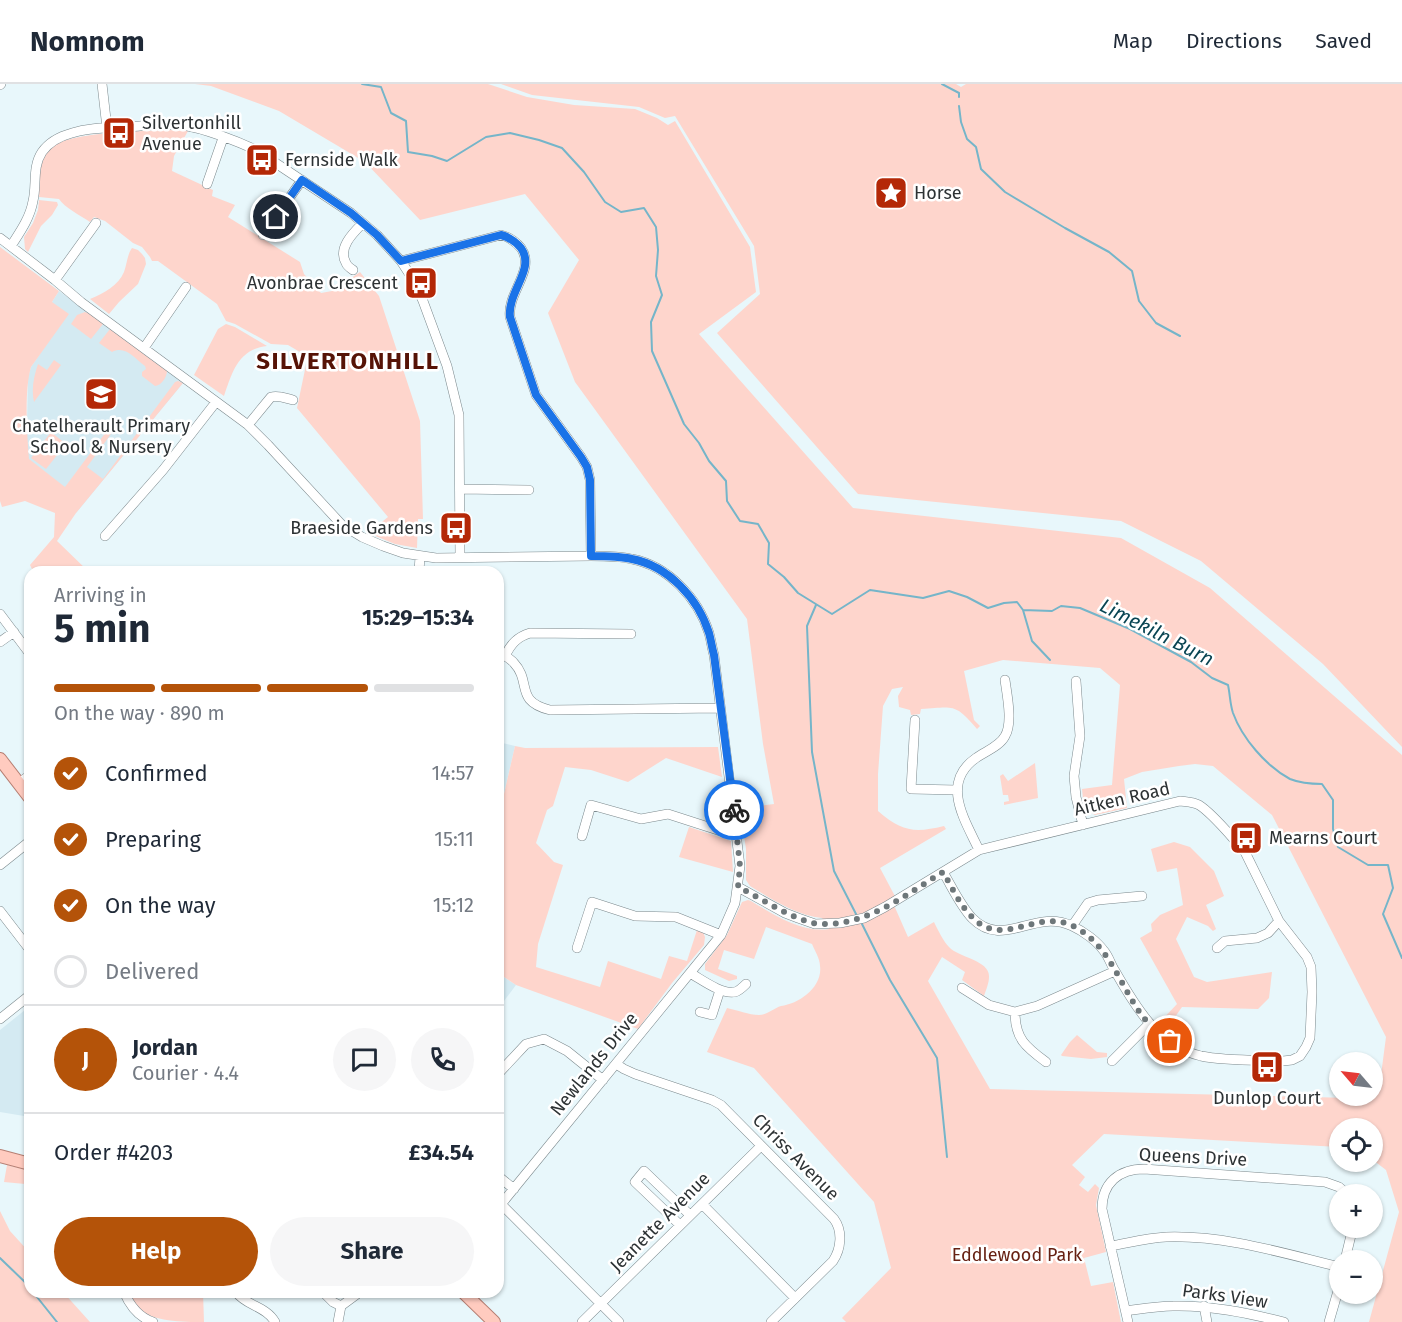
<!DOCTYPE html>
<meta charset="utf-8">
<style>
body{margin:0;font-family:"Fira Sans",sans-serif;background:#f6f6f7;color:#1f2937;height:100vh;display:flex;flex-direction:column;font-size:22px;white-space:nowrap}
*{box-sizing:border-box;margin:0}
p{font-size:20px;color:#747a83}
.icon{flex:none;width:33px;height:33px;fill:none;stroke:currentColor;stroke-width:2;stroke-linecap:round;stroke-linejoin:round}
.map{position:relative;flex:1;overflow:hidden}
.panel{position:absolute;left:24px;top:482px;width:480px;height:732px;display:flex;flex-direction:column;background:#fff;border-radius:18px;box-shadow:0 2px 4px #0004}
.panel>*{flex:none}
.needle{width:39px;rotate:298deg}
.buttons{position:absolute;left:1329px;top:968px;display:grid;gap:12px}
.buttons a{display:grid;place-items:center;width:54px;height:54px;border-radius:50%;background:#fff;box-shadow:0 2px 4px #0004;font-size:30px}
.pin{position:absolute;display:grid;place-items:center;width:51px;height:51px;color:#fff;margin:-26px;border:3px solid #fff;border-radius:50%;box-shadow:0 2px 6px #0007}
.courier{position:absolute;display:grid;place-items:center;width:60px;height:60px;margin:-30px;border:4px solid #1a73e8;border-radius:50%;background:#fff;color:#222;box-shadow:0 2px 8px #0007}
.overview em{font-style:normal;font-weight:700}
.overview div{display:flex;flex-direction:column-reverse}
.overview{display:flex;align-items:center;justify-content:space-between;height:102px;padding:0 30px}
h1{font-size:39px;font-weight:700;line-height:45px}
.bar{display:grid;grid-template-columns:repeat(4,1fr);gap:9px 6px;align-content:center;height:72px;padding:0 30px}
.bar i{height:8px;border-radius:4px;background:#e0e1e3}
.bar .current{background:#b45309}
.bar p{grid-column:span 4}
.line{display:flex;align-items:center;gap:15px;padding:0 30px;border-top:2px solid #e0e1e3}
.line div{flex:1}
.round{display:grid;place-items:center;flex:none;width:63px;height:63px;border-radius:32px;background:#f6f6f7}
ol{padding:0 30px;list-style:none}
li{display:flex;align-items:center;gap:18px;height:66px}
li p{margin-inline-start:auto}
li .icon{padding:6px;border-radius:50%;background:#b45309;color:#fff;stroke-width:4}
li:last-child{color:#747a83}
li i{width:33px;height:33px;border:3px solid #e0e1e3;border-radius:50%}
.button{display:flex;gap:12px;margin-top:auto;padding:12px 30px}
.button a{flex:1;height:69px;border-radius:36px;background:#b45309;color:#fff;font-size:24px;font-weight:700;line-height:69px;text-align:center}
.button a+a{background:#f6f6f7;color:#1f2937}
header{display:flex;align-items:center;gap:36px;box-sizing:border-box;height:84px;padding:0 30px;background:#fff;border-bottom:2px solid #e0e1e3}
header strong{font-size:28px}
nav{display:flex;gap:33px;margin-inline-start:auto;font-size:21px}
.map>svg:first-child{display:block}
.built{fill:#d4eaf2}
.green{fill:#fed5cc;fill-rule:evenodd}
.lines{fill:none;stroke-linecap:round;stroke-linejoin:round}
.stream{stroke:#75b5c9;stroke-width:2}
.minor-casing{stroke:#7c898d;stroke-width:10}
.major-casing{stroke:#b67f73;stroke-width:14}
.minor{stroke:#fff;stroke-width:9}
.major{stroke:#ffcbbf;stroke-width:12}
.done{stroke:#6e777a;stroke-width:6;stroke-dasharray:0 10.8}
.route{stroke:#1a73e8;stroke-width:8}
.labels{text-anchor:middle;dominant-baseline:central;stroke-width:5;stroke-linejoin:round;paint-order:stroke}
.poi-label{font-size:18px;fill:#2d3234;stroke:#fff;text-anchor:start}
.street-label{font-size:18px;fill:#2d3234;stroke:#fff}
.park-label{font-size:18px;fill:#662113;stroke:#fff}
.water-label{font-size:20px;font-style:italic;fill:#0a4553;stroke:#fff}
.district-label{font-size:24px;font-weight:bold;letter-spacing:1.5px;fill:#561306;stroke:#fff}
</style>
<header>
<strong>Nomnom</strong>
<nav><a>Map</a><a>Directions</a><a>Saved</a></nav>
</header>
<div class="map">
<svg width="1402" height="1238" viewBox="0 0 1402 1238">
<rect width="100%" height="100%" fill="#e8f7fb"/>
<path class="built" d="M59,207L183,299L76,429L26,387L28,293L31,283L46,261L52,218Z
M498,658L515,662L498,736Z
M498,889L516,901L498,925Z
M30,922V1033L0,1028V946Z"/>
<path class="green" d="M195,0H488L527,13L574,21L635,25L657,34L668,41L675,37L750,163L756,208L699,250L853,424L1121,454L1210,504L1402,671V1238H1369L1399,1128L1386,1086L1373,1076L1372,1044H1340L1339,1063L1104,1050L1072,1081L1085,1093L1079,1101L1088,1108L1095,1100L1099,1104L1096,1121L1106,1168L1084,1174L1091,1202L1113,1198L1121,1238H846L842,1234L891,1184L874,1118L754,984L707,968L727,924C737,926 749,931 759,931C767,931 774,924 781,922C799,920 823,903 820,882C820,875 815,867 812,860L766,843L754,875L724,866L718,885L737,892V895L729,897L705,886V880L727,851L742,818L748,816L751,817C774,831 802,849 829,845L822,834C795,831 772,815 750,802L746,796V765L740,724L774,720L763,660L747,535L575,298L548,229L579,176L525,110L420,136L365,78L279,27L211,2ZM1003,576L1100,584L1120,601L1112,701L1082,705L1084,725L1095,731L1127,724L1124,695L1142,688L1179,682L1195,680L1213,682L1272,731L1386,953L1381,991L1373,998L1372,1011H1355L1351,1014L990,1005L928,897L942,873L965,888L962,896L984,912C986,906 989,899 989,893C990,876 959,874 949,863C943,857 938,846 934,838L908,853L893,819L897,816L880,784L946,745L944,742C915,749 902,748 878,727V690L883,622L892,605L903,603L898,612L899,623L910,626L911,631L920,630L921,625C954,623 955,619 977,645L980,642L974,636L973,631L964,587Z
M501,0H956L961,3L966,0H1402V663L1323,580L1201,477L1121,437L858,410L717,249L760,210L754,162L675,32L665,34L639,23L532,11Z
M168,46L188,47L174,72L172,87L213,106L212,112L235,121L228,133L300,178L304,190L321,209L332,207L360,188L379,212L420,337L423,435H418L417,464L395,460L368,449L388,433L297,324L307,276L305,271L288,261L271,260L235,240L226,237L217,220L158,177H152L150,173L142,163L133,159L105,137L94,133L90,138C81,132 64,123 59,115L39,113C40,99 38,84 45,72C47,69 51,64 54,62C72,48 143,47 168,46Z
M39,116L57,118L58,121L52,131L41,142L28,168L25,165L24,153L33,139L38,126Z
M0,163L59,207L52,218L69,230L31,283C24,307 27,349 29,375L65,403L112,340L116,343L87,383L103,395L175,298L178,297L183,299L76,429L57,457L88,487H33L30,481L54,453L55,429L25,417L2,423L0,417Z
M132,164L138,166L142,170L145,174L146,180L138,200L119,218L109,230L90,215C104,209 118,202 124,188C127,180 127,171 132,164Z
M85,228L90,230L103,240L91,255L71,240L77,231Z
M226,240L235,243L267,262C238,265 232,289 224,312L194,291L218,245Z
M110,245L167,287C167,293 161,302 155,302L142,292V288L146,285L145,282C134,274 125,261 112,268L99,259Z
M54,276L61,281L34,318C31,305 34,292 38,280L47,286Z
M51,348L66,360L46,385L31,374Z
M515,662L525,664L718,663L722,693L666,674L628,698L591,686L565,683L553,722L547,726L536,759L554,778L563,781L538,860L536,883L600,903L608,877L661,895L669,872L687,877L697,846L703,848L705,853L704,861L672,899L638,945L516,901L498,889V736Z
M1035,679L1038,714L1004,721V718L1009,717L1008,711H1003L1000,692L1003,690L1008,697Z
M689,743L731,757L733,788L679,773Z
M1174,758L1190,763L1214,787L1224,812L1206,821L1216,845L1213,847L1208,842L1187,833L1176,855L1194,893L1207,898L1272,888L1269,914L1258,925L1182,923L1166,946L1159,939L1177,920L1140,854L1152,847L1151,840L1160,831L1183,821L1177,784L1157,788L1151,765Z
M1077,951L1097,968L1107,969V973L1091,975L1062,972L1061,971L1070,958Z
M7,1081L27,1086L25,1100L4,1098Z
M0,1127L10,1147L30,1169V1208H63L90,1238H0Z
M127,1208H203L204,1238C182,1238 153,1238 137,1224C133,1219 130,1213 127,1208Z"/>
<g class="lines">
<path class="stream" d="M362,0L381,3L391,29L406,37L408,68L432,72L447,77L486,53L510,49L539,56L562,64L584,88L605,118L621,128L644,124L656,143L658,166L656,192L662,211L651,238L652,267L684,340L699,359L709,377L726,397L727,417L740,437L758,440L769,459L768,480L784,493L798,509L832,530L870,506L923,514L949,507L967,513L988,524L1004,519L1017,518L1023,526L1052,527L1061,522L1080,524L1130,545L1191,578L1212,594L1228,601C1230,610 1230,620 1233,629C1242,654 1266,682 1290,695C1300,699 1311,700 1322,700L1333,716V745L1338,763L1368,781H1388L1393,804L1383,830L1402,874
M942,0L959,9V13
M959,22L961,38L967,55L976,63L981,85L1005,108L1065,144L1109,168L1132,187L1139,217L1156,239L1180,252
M816,521L807,542L812,668L834,787L856,830
M1023,526L1032,557L1050,576
M862,840L890,896L937,974L947,1073
M0,1174L30,1203
M33,1208L57,1238"/>
<g class="minor-casing">
<path id="minor" d="M102,0L107,44
M0,1L1,0
M207,100L223,54
M263,151L302,96
M0,154L55,196L81,218L248,341L268,361L342,441L362,453L383,462L403,469L436,474L591,472C605,472 619,472 632,475C668,482 698,514 709,549C711,556 712,564 714,571L740,782L735,819L721,851L498,1124
M11,162C20,148 30,134 33,117C37,101 32,83 42,68C49,58 61,52 72,49C90,43 109,44 127,43C145,42 164,39 182,41C203,44 237,57 256,66L351,129L377,151L401,177L414,197L423,217L447,282L459,331L460,473
M401,177L501,151C509,153 515,157 521,164C536,186 507,208 510,233L536,311L581,373L587,383L590,396L591,472
M353,186C350,184 347,182 346,179C337,164 354,148 363,139
M55,196L96,139
M144,264L186,203
M248,341L271,313C279,311 285,314 293,316
M460,405L529,406
M105,452L163,386L216,318
M419,488L420,472
M0,530L30,570
M0,558L14,548
M498,568C503,571 510,574 514,579C532,598 514,617 550,626L720,624
M505,572C511,560 517,553 530,549L631,550
M1076,597L1080,652L1074,692L1076,713L1083,741
M915,636L911,705L957,706
M19,699L30,691
M582,752L591,721L641,735L668,730L727,749L736,747
M979,766C965,736 940,699 976,674C986,667 1000,662 1005,652C1013,639 1007,611 1005,596
M0,781L30,757
M738,803L785,829L798,834L815,840L840,839L864,834L885,823L979,766L1180,717C1187,718 1193,718 1199,721C1212,729 1229,750 1240,762L1245,768L1279,837L1307,873L1311,883L1312,908L1310,954L1306,963L1300,972L1292,976L1283,977C1257,976 1225,977 1201,972C1158,962 1135,922 1115,887C1111,881 1109,873 1104,867C1097,857 1083,847 1072,842C1034,824 1003,866 972,834C960,821 952,803 943,788
M0,827L30,866
M1072,842L1088,819L1098,816L1142,812
M577,864L592,818L635,832L676,833L721,851
M1217,864L1225,857L1257,854L1268,849L1279,837
M690,889C701,895 722,911 735,908C739,907 743,903 746,900
M962,904L989,921L1015,928L1037,922L1115,887
M700,928L712,931L720,906
M1015,928C1015,955 1026,963 1046,978
M0,935L30,911
M1112,977L1149,940
M616,980L624,985L635,990L712,1016L721,1021L834,1135C843,1147 841,1165 833,1177L771,1238
M498,990L526,960L544,955L567,967L603,996
M498,1092L514,1105
M501,1120L619,1238
M702,1120L795,1214
M680,1141L635,1098L644,1087L690,1131
M1110,1162C1128,1159 1147,1154 1166,1153C1225,1151 1282,1169 1340,1183
M1345,1176L1353,1143
M124,1208C130,1222 138,1233 153,1238
M236,1208C246,1222 266,1222 275,1238
M323,1208L333,1218L341,1222
M1204,1222L1207,1238
M1126,1227C1141,1225 1157,1222 1173,1222C1210,1221 1247,1229 1284,1238
M338,1238L341,1222L360,1208
M582,1238L761,1062
M1128,1238L1102,1125C1102,1099 1119,1085 1144,1085L1325,1098L1339,1103L1347,1110
M1329,1238L1340,1200"/>
</g>
<g class="major-casing">
<path id="major" d="M0,675L30,714
M0,1072L30,1080
M463,1208L494,1238"/>
</g>
<use href="#minor" class="minor"/>
<use href="#major" class="major"/>
</g>
<g class="lines">
<path class="done" d="M734,726L740,782L738,803C763,815 786,832 813,839C817,840 822,840 827,840C871,839 907,810 943,788C952,803 960,822 973,834C1004,865 1036,824 1073,842C1113,862 1121,909 1149,940C1155,946 1163,951 1170,957"/>
<path class="route" d="M276,133L302,96L351,129L377,151L401,177L501,151C509,153 515,157 521,164C536,185 507,208 510,233L536,311L581,373L587,383L590,396L591,472C605,472 619,472 632,475C668,482 698,514 709,549C711,556 712,564 714,571L734,726"/>
</g>
<defs>
<g id="bus-square" transform="scale(1.725)"><rect x="-9" y="-9" width="18" height="18" rx="4" fill="#b42807" stroke="#fff"/><path d="M-5-6H5V4H4V6H2V4H-2V6H-4V4H-5ZM-3.5-4V0h7V-4ZM-3.5 1.2v1.5H-2V1.2ZM2 1.2v1.5H3.5V1.2Z" fill="#fff"/></g>
<g id="sight-square" transform="scale(1.725)"><rect x="-9" y="-9" width="18" height="18" rx="4" fill="#b42807" stroke="#fff"/><path d="M0-6L1.8-2.2L6-1.7L2.9 1.2L3.7 5.4L0 3.3L-3.7 5.4L-2.9 1.2L-6-1.7L-1.8-2.2Z" fill="#fff"/></g>
<g id="school-square" transform="scale(1.725)"><rect x="-9" y="-9" width="18" height="18" rx="4" fill="#b42807" stroke="#fff"/><path d="M0-5L7-2L0 1L-7-2ZM-4 1L0 2.5L4 1V4Q0 6-4 4Z" fill="#fff"/></g>
</defs>
<g fill-rule="evenodd">
<use href="#bus-square" x="119" y="49"/>
<use href="#bus-square" x="262" y="76"/>
<use href="#sight-square" x="891" y="109"/>
<use href="#bus-square" x="421" y="199"/>
<use href="#school-square" x="101" y="310"/>
<use href="#bus-square" x="456" y="444"/>
<use href="#bus-square" x="1246" y="754"/>
<use href="#bus-square" x="1267" y="983"/>
</g>
<g class="labels">
<g class="poi-label">
<text x="142" y="39">Silvertonhill<tspan x="142" dy="21">Avenue</tspan></text>
<text x="285" y="76">Fernside Walk</text>
<text x="914" y="109">Horse</text>
<text x="398" y="199" text-anchor="end">Avonbrae Crescent</text>
<text x="101" y="342" text-anchor="middle">Chatelherault Primary<tspan x="101" dy="21">School &amp; Nursery</tspan></text>
<text x="433" y="444" text-anchor="end">Braeside Gardens</text>
<text x="1269" y="754">Mearns Court</text>
<text x="1267" y="1014" text-anchor="middle">Dunlop Court</text>
</g>
<g class="street-label">
<text transform="translate(1122 715) rotate(-13)">Aitken Road</text>
<text transform="translate(594 980) rotate(-51)">Newlands Drive</text>
<text transform="translate(796 1073) rotate(45)">Chriss Avenue</text>
<text transform="translate(1193 1073) rotate(3)">Queens Drive</text>
<text transform="translate(660 1138) rotate(-45)">Jeanette Avenue</text>
<text transform="translate(1225 1212) rotate(8)">Parks View</text>
</g>
<g class="park-label">
<text x="1017" y="1171">Eddlewood Park</text>
</g>
<g class="water-label">
<text transform="translate(1157 548) rotate(27)">Limekiln Burn</text>
</g>
<g class="district-label">
<text x="348" y="277">SILVERTONHILL</text>
</g>
</g>
</svg>
<div class="buttons">
<a><svg class="needle" viewBox="-14 -14 28 28"><path d="M0-13l5 13h-10z" fill="#e53935"/><path d="M0 13l5-13h-10z" fill="#747a83"/></svg></a>
<a><svg class="icon" aria-label="locate" viewBox="0 0 24 24"><circle cx="12" cy="12" r="6"/><path d="M12 2v4M12 18v4M2 12h4M18 12h4"/></svg></a>
<a>+</a>
<a>−</a>
</div>
<div class="pin" style="left:1170px;top:957px;background:#ea580c"><svg class="icon" aria-label="bag" viewBox="0 0 24 24"><path d="M5 8h14l-1 12H6zM9 8a3 3 0 0 1 6 0"/></svg></div>
<div class="pin" style="left:276px;top:133px;background:#1f2937"><svg class="icon" aria-label="home" viewBox="0 0 24 24"><path d="M3 11l9-7 9 7M6 9v11h12V9"/></svg></div>
<div class="courier" style="left:734px;top:726px"><svg class="icon" aria-label="bike" viewBox="0 0 24 24"><circle cx="6" cy="16" r="4"/><circle cx="18" cy="16" r="4"/><path d="M6 16l4-8h5l3 8M10 8l3 8H6M13 5h3"/></svg></div>
<section class="panel">
<div class="overview"><div><h1>5 min</h1><p>Arriving in</p></div><em>15:29–15:34</em></div>
<div class="bar"><i class="current"></i><i class="current"></i><i class="current"></i><i></i><p>On the way · 890 m</p></div>
<ol>
<li><svg class="icon" aria-label="check" viewBox="0 0 24 24"><path d="M5 12l5 5 9-10"/></svg>Confirmed<p>14:57</p></li>
<li><svg class="icon" aria-label="check" viewBox="0 0 24 24"><path d="M5 12l5 5 9-10"/></svg>Preparing<p>15:11</p></li>
<li><svg class="icon" aria-label="check" viewBox="0 0 24 24"><path d="M5 12l5 5 9-10"/></svg>On the way<p>15:12</p></li>
<li><i></i>Delivered</li>
</ol>
<div class="line" style="height:108px"><b class="round" style="background:#b45309;color:#fff">J</b><div><b>Jordan</b><p>Courier · 4.4</p></div><a class="round"><svg class="icon" aria-label="chat" viewBox="0 0 24 24"><path d="M4 5h16v11H9l-5 4z"/></svg></a><a class="round"><svg class="icon" aria-label="phone" viewBox="0 0 24 24"><path d="M5 4h4l2 5-3 2q2 4 5 5l2-3 5 2v4C11 20 4 13 5 4z"/></svg></a></div>
<div class="line" style="height:78px"><div>Order #4203</div><b>£34.54</b></div>
<div class="button"><a>Help</a><a>Share</a></div>
</section>
</div>
